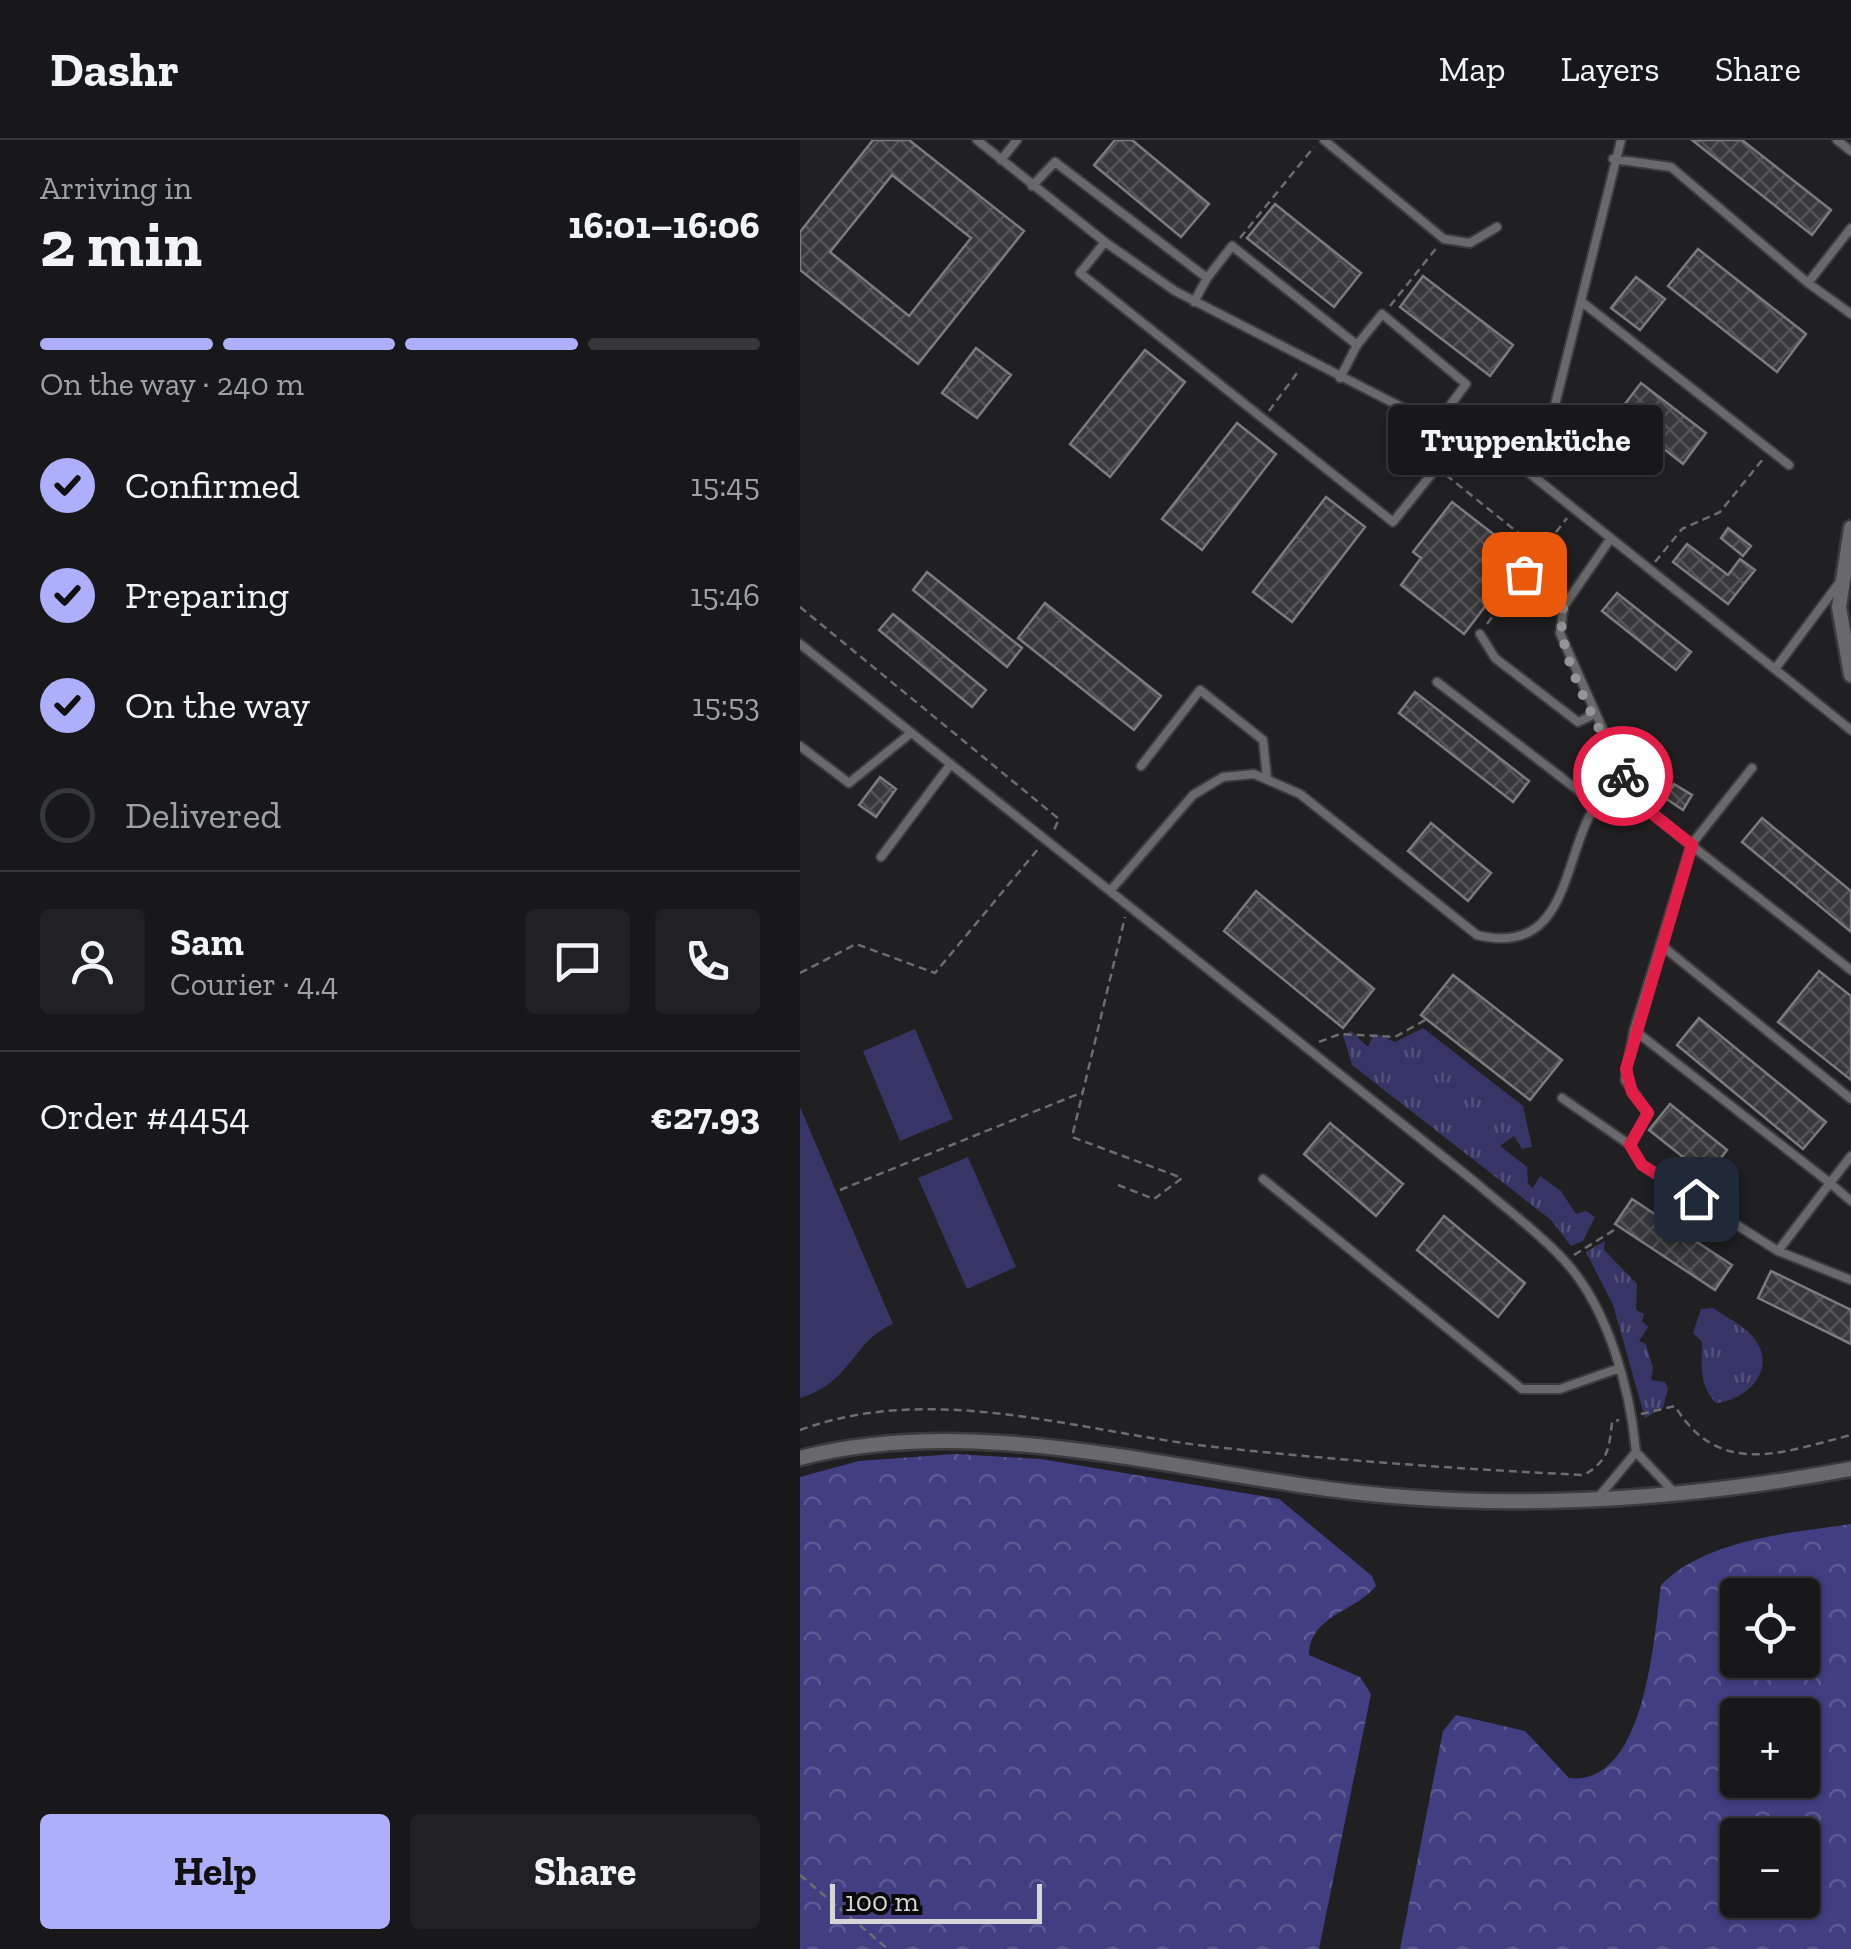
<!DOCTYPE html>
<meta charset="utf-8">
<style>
body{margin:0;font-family:"Zilla Slab",serif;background:#212123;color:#f1f3f6;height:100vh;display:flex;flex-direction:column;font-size:38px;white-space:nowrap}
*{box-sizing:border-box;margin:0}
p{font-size:32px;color:#9fa0a2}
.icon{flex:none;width:55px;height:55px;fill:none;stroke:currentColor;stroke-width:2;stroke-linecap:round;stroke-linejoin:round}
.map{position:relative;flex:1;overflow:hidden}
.drawer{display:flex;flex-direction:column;background:#18181a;width:800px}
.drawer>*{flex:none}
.fabs{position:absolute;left:920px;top:1438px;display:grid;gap:20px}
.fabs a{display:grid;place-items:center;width:100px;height:100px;border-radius:10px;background:#18181a;box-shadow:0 2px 8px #0004,0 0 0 2px #363739;font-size:50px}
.scale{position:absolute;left:30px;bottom:25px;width:212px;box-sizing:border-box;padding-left:10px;border:5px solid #d6d6d8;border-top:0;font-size:28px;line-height:35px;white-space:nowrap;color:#d6d6d8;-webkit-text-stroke:8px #0a0a0b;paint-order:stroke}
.pin{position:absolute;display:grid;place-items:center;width:85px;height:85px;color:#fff;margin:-42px;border-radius:20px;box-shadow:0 5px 15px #0006}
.courier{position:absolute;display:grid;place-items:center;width:100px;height:100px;margin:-50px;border:8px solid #e11d48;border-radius:50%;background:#fff;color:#222;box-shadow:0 2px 12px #0007}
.bubble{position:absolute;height:70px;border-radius:10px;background:#18181a;box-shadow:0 2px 8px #0004,0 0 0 2px #363739;font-size:32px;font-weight:700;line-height:70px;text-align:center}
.head em{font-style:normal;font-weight:700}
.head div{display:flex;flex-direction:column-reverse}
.head{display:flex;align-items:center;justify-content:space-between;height:170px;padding:0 40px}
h1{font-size:65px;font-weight:700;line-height:75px}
.bar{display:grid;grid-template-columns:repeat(4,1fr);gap:15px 10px;align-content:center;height:120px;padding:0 40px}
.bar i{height:12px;border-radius:8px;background:#363739}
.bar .active{background:#adaffb}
.bar p{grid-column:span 4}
.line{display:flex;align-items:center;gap:25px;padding:0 40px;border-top:2px solid #363739}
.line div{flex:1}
.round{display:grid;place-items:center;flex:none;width:105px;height:105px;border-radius:10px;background:#212123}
ol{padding:0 40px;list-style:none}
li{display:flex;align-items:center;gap:30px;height:110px}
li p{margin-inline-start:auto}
li .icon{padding:10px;border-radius:50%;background:#adaffb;color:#111;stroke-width:4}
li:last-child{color:#9fa0a2}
li i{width:55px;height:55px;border:5px solid #363739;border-radius:50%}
.button{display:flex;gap:20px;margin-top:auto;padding:20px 40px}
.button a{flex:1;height:115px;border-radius:10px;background:#adaffb;color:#111;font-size:40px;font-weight:700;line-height:115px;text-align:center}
.button a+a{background:#212123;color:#f1f3f6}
header{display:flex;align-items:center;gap:60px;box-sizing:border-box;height:140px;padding:0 50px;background:#18181a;border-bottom:2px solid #363739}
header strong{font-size:48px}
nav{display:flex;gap:55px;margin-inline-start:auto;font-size:35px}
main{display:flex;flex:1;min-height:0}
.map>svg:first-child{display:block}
.grass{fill:url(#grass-tufts)}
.forest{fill:url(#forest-crowns);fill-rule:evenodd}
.garden{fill:#363565}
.building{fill:url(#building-cross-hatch);stroke:#7c7c7f;stroke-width:2.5;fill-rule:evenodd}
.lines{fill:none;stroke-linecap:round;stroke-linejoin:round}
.lane-casing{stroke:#3b3b3d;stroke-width:12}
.street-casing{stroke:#3b3b3d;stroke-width:19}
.path{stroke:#6d6d6f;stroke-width:2.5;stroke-dasharray:8 5;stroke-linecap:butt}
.lane{stroke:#69696c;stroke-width:8}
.street{stroke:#69696c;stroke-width:14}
.done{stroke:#969699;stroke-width:10;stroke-dasharray:0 18}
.route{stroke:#e11d48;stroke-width:12}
</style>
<header>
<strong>Dashr</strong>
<nav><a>Map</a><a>Layers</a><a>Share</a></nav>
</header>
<main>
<section class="drawer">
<div class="head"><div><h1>2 min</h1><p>Arriving in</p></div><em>16:01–16:06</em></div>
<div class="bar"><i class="active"></i><i class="active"></i><i class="active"></i><i></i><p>On the way · 240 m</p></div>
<ol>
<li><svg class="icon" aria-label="check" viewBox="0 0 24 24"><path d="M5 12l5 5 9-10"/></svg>Confirmed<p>15:45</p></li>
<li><svg class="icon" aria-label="check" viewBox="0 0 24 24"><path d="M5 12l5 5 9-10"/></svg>Preparing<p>15:46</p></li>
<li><svg class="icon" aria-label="check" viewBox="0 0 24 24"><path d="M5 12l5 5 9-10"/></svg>On the way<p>15:53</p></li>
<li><i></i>Delivered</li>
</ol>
<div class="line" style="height:180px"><a class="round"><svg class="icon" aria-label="person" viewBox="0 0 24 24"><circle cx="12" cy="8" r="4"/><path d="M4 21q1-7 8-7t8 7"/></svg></a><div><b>Sam</b><p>Courier · 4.4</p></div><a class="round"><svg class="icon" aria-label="chat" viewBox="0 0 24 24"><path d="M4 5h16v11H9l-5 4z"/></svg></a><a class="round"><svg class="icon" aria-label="phone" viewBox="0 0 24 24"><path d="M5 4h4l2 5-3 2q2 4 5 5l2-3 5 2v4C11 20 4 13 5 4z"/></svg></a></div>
<div class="line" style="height:130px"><div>Order #4454</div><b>€27.93</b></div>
<div class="button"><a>Help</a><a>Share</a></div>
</section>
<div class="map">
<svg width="1051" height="1809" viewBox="0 0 1051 1809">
<defs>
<pattern id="grass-tufts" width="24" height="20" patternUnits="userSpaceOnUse" patternTransform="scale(2.5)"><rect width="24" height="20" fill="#363565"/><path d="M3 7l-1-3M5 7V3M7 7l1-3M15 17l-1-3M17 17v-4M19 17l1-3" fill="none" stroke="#52527a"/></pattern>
<pattern id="forest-crowns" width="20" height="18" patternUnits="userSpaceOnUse" patternTransform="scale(2.5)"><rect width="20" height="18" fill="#413e82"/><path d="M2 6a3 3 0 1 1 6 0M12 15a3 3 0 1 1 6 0" fill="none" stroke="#5c5993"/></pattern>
<pattern id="building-cross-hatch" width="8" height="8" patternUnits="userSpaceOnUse" patternTransform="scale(2.5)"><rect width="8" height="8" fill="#39393c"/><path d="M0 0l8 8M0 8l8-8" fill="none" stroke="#555557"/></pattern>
</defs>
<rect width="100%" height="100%" fill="#202023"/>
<path class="grass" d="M623,888L723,966L732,1007L722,1009L714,996L700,1006L727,1027L728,1044L733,1048L740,1036L761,1051L776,1074L786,1071L795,1077L783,1101L771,1106L751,1080L552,925L543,895L551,891L568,907L574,893L595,902Z
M805,1101L804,1110L837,1144L836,1170L844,1174L842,1181L848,1187L839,1201L846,1204L853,1228L851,1240L865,1242L868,1249L863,1268L845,1278L813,1165L786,1112Z
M913,1168C926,1177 943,1185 953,1197C979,1228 948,1260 916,1263C898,1243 902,1227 902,1202L893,1193L901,1169Z"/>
<path class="forest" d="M155,1314L241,1319L479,1359L572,1436L576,1446C555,1472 510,1475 509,1515L560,1537L571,1554L519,1809H0V1337L59,1321Z
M1051,1384V1809H600L643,1591L656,1575L725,1591L769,1638C846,1647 854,1496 861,1445C906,1399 990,1393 1051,1384ZM938,1455H1002V1520H938ZM938,1575H1002V1640H938ZM938,1695H1002V1760H938Z"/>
<path class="garden" d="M115,889L153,979L100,1001L63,911Z
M0,967L93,1184C52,1201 53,1242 0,1258Z
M168,1017L216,1127L167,1149L118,1038Z"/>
<path class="building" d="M73,0H109L224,91L118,224L0,130V92ZM92,35L171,98L109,176L30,112Z
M315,0H332L409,64L381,97L294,25Z
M892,0H942L1031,70L1012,95Z
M475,64L561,133L534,167L447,98Z
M898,109L1006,194L977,232L868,146Z
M623,136L713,205L690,236L600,167Z
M836,137L865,159L840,190L811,168Z
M176,208L211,235L177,278L142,253Z
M345,210L385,242L310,337L270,304Z
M841,243L906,293L883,324L818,273Z
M437,283L476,314L402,410L362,379Z
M526,357L565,387L492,482L453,452Z
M652,362L723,417L664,494L601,445L621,418L613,412Z
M928,388L951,406L943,416L921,398Z
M887,404L928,435L940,419L955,430L928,464L873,422Z
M127,432L222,508L207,527L113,450Z
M817,453L891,512L876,530L802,471Z
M245,463L361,556L334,590L218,498Z
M93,474L186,550L172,567L79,490Z
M615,552L729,641L713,662L599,573Z
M80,637L96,649L76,677L59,665Z
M874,644L892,655L883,670L865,658Z
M962,678L1051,751V792L942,702Z
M631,683L691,733L668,761L608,711Z
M456,751L574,849L543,888L424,791Z
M1019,831L1051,856V940L978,882Z
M653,835L762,920L730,960L621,875Z
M899,878L1026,982L1003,1009L877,905Z
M870,964L927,1010L907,1036L849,990Z
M530,983L603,1044L576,1076L504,1014Z
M832,1059L932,1125L915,1150L815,1084Z
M644,1076L725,1143L698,1177L617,1110Z
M971,1131L1051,1170V1204L958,1158Z"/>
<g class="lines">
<g class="lane-casing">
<path id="lane" d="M177,0L305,102L375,151L728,332L1051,590
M524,0L644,99L670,103L697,87
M1037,0L1051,11
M813,19L871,27L1008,143L1051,88
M201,20L217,0
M232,46L255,22L407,138L432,106L557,205L582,174L666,244L634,287
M305,102L280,133L593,382L659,300
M1008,143L1051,174
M394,162L407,138
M782,162L989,325
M540,238L557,205
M728,332L747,297L821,0
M811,398L764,466L760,493L826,641L844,667L891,705L834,890L1030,1043L1051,1016
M724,434L764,466
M680,494L695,518L778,582L795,574
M0,504L675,1042C704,1067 737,1091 763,1119C808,1167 830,1248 836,1312
M975,529L1039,443
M637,542L796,664
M0,606L49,643L111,593
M341,626L400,550L463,600L467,638
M952,628L891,705L1051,830
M81,717L150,625
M310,751L393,655L423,637L454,634L500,654L677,795C769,818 762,718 795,666C801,656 816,648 826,641
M861,805L1051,959
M762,958L830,1005L848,973L825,940L834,890
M830,1005L842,1025L978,1111L1051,1140
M463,1039L722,1249H760L817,1229
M978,1111L1030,1043L1051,1061
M797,1359L836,1312L874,1352"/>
</g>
<g class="street-casing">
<path id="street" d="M1051,388L1039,467L1051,535
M0,1318C190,1269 399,1340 592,1356C745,1369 900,1357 1051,1329"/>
</g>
<path class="path" d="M440,98L514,7
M590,166L638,106
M469,271L500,229
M646,335L741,411
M855,422L882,389L920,372L963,319
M732,423L767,378
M0,467L259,679L254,690
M687,484L718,442
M0,833L56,804L135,833L239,708
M519,902L540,894L595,897L627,879
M318,1045L354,1059L382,1038L272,997L325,777
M40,1050L283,952
M774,1115L819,1087
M841,1274L875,1266C919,1339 983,1312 1051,1295
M0,1290C132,1242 273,1290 406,1306C532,1320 657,1329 784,1335C809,1320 809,1309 812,1282L819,1280
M0,1735L88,1809"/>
<use href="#lane" class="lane"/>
<use href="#street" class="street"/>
</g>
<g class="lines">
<path class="done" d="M724,434L764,466C749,506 805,597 823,636"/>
<path class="route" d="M823,636L844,667L892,705L826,929L832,952L848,973L830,1005L842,1025L896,1059"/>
</g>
</svg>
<div class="fabs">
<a><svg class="icon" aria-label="locate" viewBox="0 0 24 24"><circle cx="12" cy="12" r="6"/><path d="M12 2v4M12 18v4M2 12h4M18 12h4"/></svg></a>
<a>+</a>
<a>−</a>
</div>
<div class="scale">100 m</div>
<div class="pin" style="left:724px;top:434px;background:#ea580c"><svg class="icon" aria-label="bag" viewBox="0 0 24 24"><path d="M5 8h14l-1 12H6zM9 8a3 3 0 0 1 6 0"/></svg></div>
<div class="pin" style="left:896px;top:1059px;background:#1f2937"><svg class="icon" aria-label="home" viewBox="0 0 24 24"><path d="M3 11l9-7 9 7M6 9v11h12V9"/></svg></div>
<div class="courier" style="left:823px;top:636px"><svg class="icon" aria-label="bike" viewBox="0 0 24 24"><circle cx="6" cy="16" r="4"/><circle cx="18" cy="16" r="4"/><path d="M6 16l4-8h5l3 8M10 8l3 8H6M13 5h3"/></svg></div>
<div class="bubble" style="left:588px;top:265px;width:275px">Truppenküche</div>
</div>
</main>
